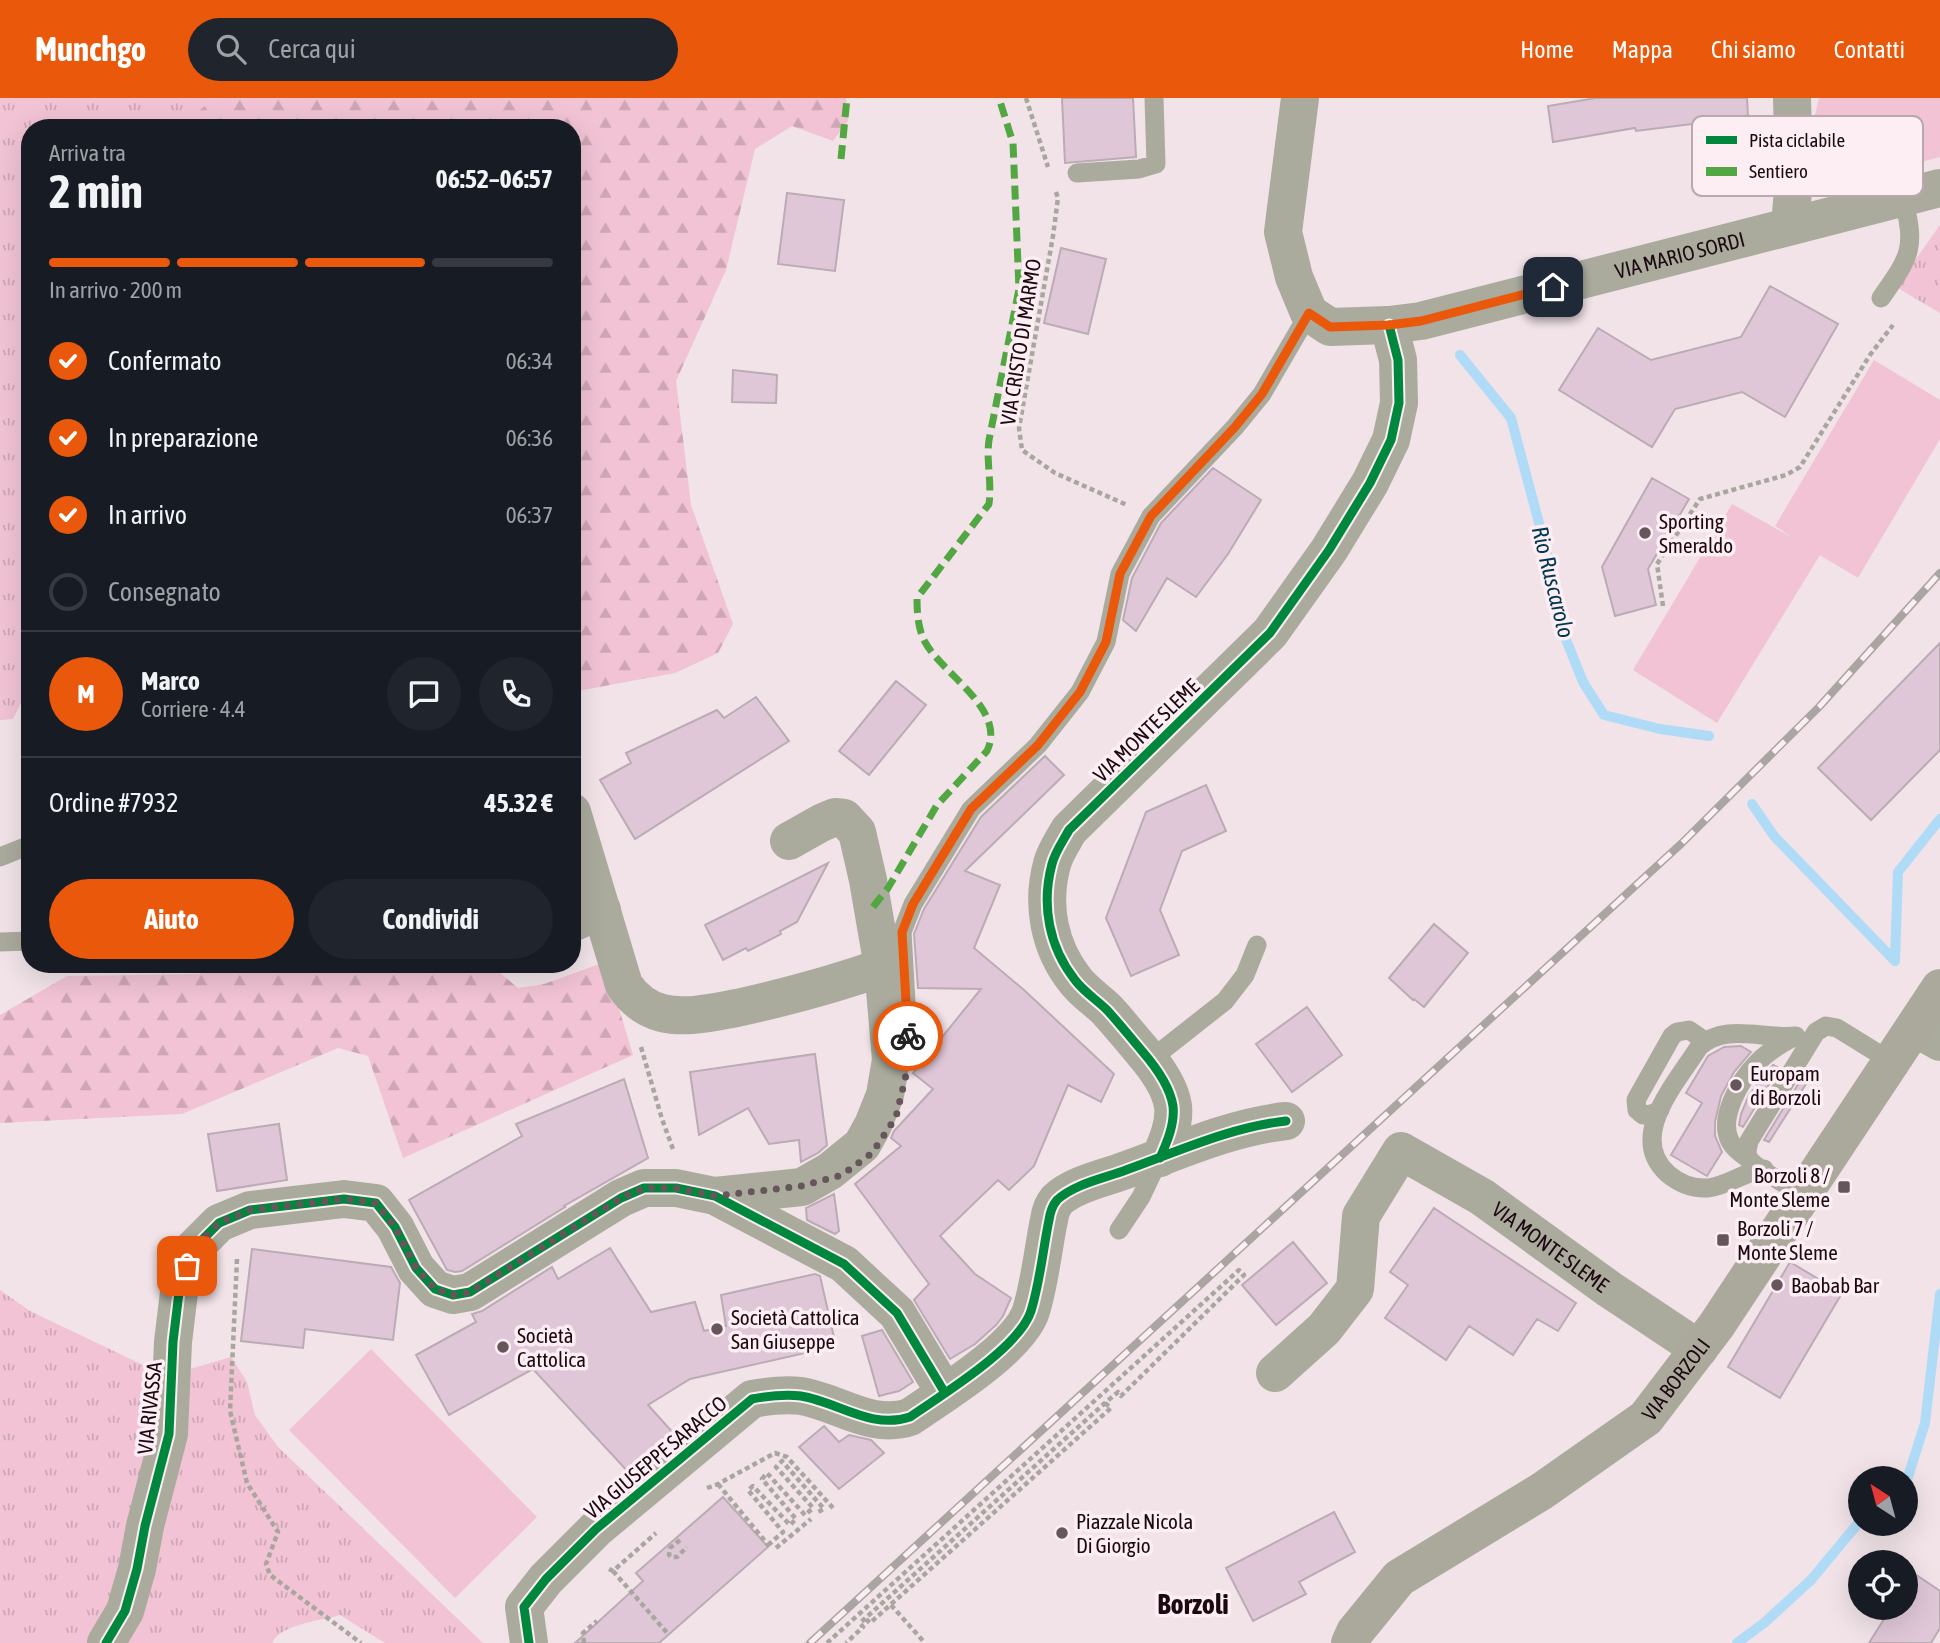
<!DOCTYPE html>
<html lang="it">
<meta charset="utf-8">
<style>
body{margin:0;font-family:"Asap Condensed",sans-serif;background:#20242c;color:#f1f3f6;height:100vh;display:flex;flex-direction:column;font-size:26px;white-space:nowrap}
*{box-sizing:border-box;margin:0}
p{font-size:23px;color:#9ea1a6}
.icon{flex:none;width:38px;height:38px;fill:none;stroke:currentColor;stroke-width:2;stroke-linecap:round;stroke-linejoin:round}
.map{position:relative;flex:1;overflow:hidden}
.sheet{position:absolute;left:21px;top:21px;width:560px;height:854px;display:flex;flex-direction:column;background:#171b24;border-radius:28px;box-shadow:0 7px 28px #0002}
.sheet>*{flex:none}
.needle{width:46px;rotate:324deg}
.fabs{position:absolute;left:1848px;top:1368px;display:grid;gap:14px}
.fabs a{display:grid;place-items:center;width:70px;height:70px;border-radius:50%;background:#171b24;box-shadow:0 7px 28px #0002;font-size:35px}
.pin{position:absolute;display:grid;place-items:center;width:60px;height:60px;color:#fff;margin:-30px;border-radius:14px;box-shadow:0 4px 10px #0006}
.courier{position:absolute;display:grid;place-items:center;width:70px;height:70px;margin:-35px;border:5px solid #ea580c;border-radius:50%;background:#fff;color:#222;box-shadow:0 2px 9px #0007}
.overview em{font-style:normal;font-weight:700}
.overview div{display:flex;flex-direction:column-reverse}
.overview{display:flex;align-items:center;justify-content:space-between;height:119px;padding:0 28px}
h1{font-size:46px;font-weight:700;line-height:52px}
.bar{display:grid;grid-template-columns:repeat(4,1fr);gap:10px 7px;align-content:center;height:84px;padding:0 28px}
.bar i{height:9px;border-radius:5px;background:#363941}
.bar .selected{background:#ea580c}
.bar p{grid-column:span 4}
.line{display:flex;align-items:center;gap:18px;padding:0 28px;border-top:2px solid #363941}
.line div{flex:1}
.round{display:grid;place-items:center;flex:none;width:74px;height:74px;border-radius:37px;background:#20242c}
ol{padding:0 28px;list-style:none}
li{display:flex;align-items:center;gap:21px;height:77px}
li p{margin-inline-start:auto}
li .icon{padding:7px;border-radius:50%;background:#ea580c;color:#fff;stroke-width:4}
li:last-child{color:#9ea1a6}
li i{width:38px;height:38px;border:4px solid #363941;border-radius:50%}
.primary-button{display:flex;gap:14px;margin-top:auto;padding:14px 28px}
.primary-button a{flex:1;height:80px;border-radius:42px;background:#ea580c;color:#fff;font-size:28px;font-weight:700;line-height:80px;text-align:center}
.primary-button a+a{background:#20242c;color:#f1f3f6}
header{display:flex;align-items:center;gap:42px;box-sizing:border-box;height:98px;padding:0 35px;background:#ea580c;color:#fff}
header strong{font-size:33px}
nav{display:flex;gap:38px;margin-inline-start:auto;font-size:24px}
.search{width:490px;height:63px;background:#20242c;display:flex;align-items:center;gap:18px;box-sizing:border-box;padding:0 24px;border-radius:38px;color:#9ea1a6;font-size:26px}
.map>svg:first-child{display:block}
.grass{fill:url(#grass-tufts)}
.forest{fill:url(#forest-firs)}
.pitch{fill:#f1c3d4}
.lines{fill:none;stroke-linecap:round;stroke-linejoin:round}
.stream{stroke:#b0dbf7;stroke-width:10}
.building{fill:#dfc7d8;stroke:#bbabb5;stroke-width:2}
.path{stroke:#a9a69f;stroke-width:4.5;stroke-dasharray:5 3.5;stroke-linecap:butt}
.service{stroke:#aaab9d;stroke-width:19}
.minor{stroke:#aaab9d;stroke-width:38}
.secondary{stroke:#aba89c;stroke-width:38}
.rail-casing{stroke:#aba5a1;stroke-width:8}
.rail{stroke:#fceef3;stroke-width:5;stroke-dasharray:16;stroke-linecap:butt}
.quiet{stroke:#52a742;stroke-width:7;stroke-dasharray:14 7;stroke-linecap:butt}
.cycleway-casing{stroke:#fceef3;stroke-width:13}
.cycleway{stroke:#00873e;stroke-width:9}
.done{stroke:#67555c;stroke-width:7;stroke-dasharray:0 12.6}
.route{stroke:#ea580c;stroke-width:9}
.poi-dot{fill:#67555c;stroke:#fceef3;stroke-width:2.5}
.labels{text-anchor:middle;dominant-baseline:central;stroke-width:7;stroke-linejoin:round;paint-order:stroke}
.street-label{font-size:21px;fill:#1c0810;stroke:#fceef3}
.poi-label{font-size:21px;fill:#1c0810;stroke:#fceef3;text-anchor:start}
.water-label{font-size:23px;font-style:italic;fill:#003852;stroke:#fceef3}
.district-label{font-size:28px;font-weight:bold;fill:#1c0810;stroke:#fceef3}
.key{fill:#fceef3;stroke:#b9a9af;stroke-width:2}
.key-label{font-size:19px;fill:#1c0810}
</style>
<header>
<strong>Munchgo</strong>
<div class="search"><svg class="icon" aria-label="search" viewBox="0 0 24 24"><circle cx="10" cy="10" r="6"/><path d="M15 15l6 6"/></svg>Cerca qui</div>
<nav><a>Home</a><a>Mappa</a><a>Chi siamo</a><a>Contatti</a></nav>
</header>
<div class="map">
<svg width="1940" height="1545" viewBox="0 0 1940 1545">
<defs>
<pattern id="grass-tufts" width="24" height="20" patternUnits="userSpaceOnUse" patternTransform="scale(1.75)"><rect width="24" height="20" fill="#f1c3d4"/><path d="M3 7l-1-3M5 7V3M7 7l1-3M15 17l-1-3M17 17v-4M19 17l1-3" fill="none" stroke="#cea6b5"/></pattern>
<pattern id="forest-firs" width="22" height="20" patternUnits="userSpaceOnUse" patternTransform="scale(1.75)"><rect width="22" height="20" fill="#f1c3d4"/><path d="M5 1l3.5 6h-7zM16 11l3.5 6h-7z" fill="#cea6b5"/></pattern>
</defs>
<rect width="100%" height="100%" fill="#f1e3e8"/>
<path class="grass" d="M0,0H214L182,29L30,30V587L13,621L0,622Z
M1940,127V215L1896,189Z
M0,1192L30,1213L166,1278L231,1259L247,1284L255,1317L278,1349L483,1545H385L340,1517C320,1523 281,1526 272,1545H0Z"/>
<path class="forest" d="M214,0H846L848,23L833,43L792,28L755,51L726,172L676,283L691,407L733,526L718,555L675,575L572,594V30H179Z
M605,864L633,957L403,1060L368,958L338,950L182,1016L0,1025V917L67,878L199,876L215,866H496L499,874L518,890L544,886Z"/>
<path class="pitch" d="M1819,0H1940V59L1850,83L1834,81L1816,69L1811,34Z
M1874,262L1940,302V341L1858,480L1820,457L1717,625L1633,572L1732,406L1793,440L1775,428Z
M371,1251L537,1419L455,1500L289,1332Z"/>
<g class="lines">
<path class="stream" d="M1460,257L1511,320L1547,455L1559,524L1583,584L1604,617L1660,631L1709,638
M1752,706L1774,738L1895,863
M1895,863L1898,774L1940,721
M1906,1385L1925,1325L1940,1196
M1737,1545L1764,1525L1811,1482L1860,1423"/>
</g>
<path class="building" d="M1062,0H1133L1136,59L1065,65Z
M1596,0H1747L1748,19L1636,33L1635,30L1553,44L1548,8Z
M787,95L844,102L835,173L778,166Z
M1061,150L1106,161L1088,236L1044,225Z
M1770,188L1838,226L1785,319L1742,294L1675,311L1652,349L1559,292L1598,230L1651,262L1741,239Z
M733,272L777,277L776,305L732,304Z
M1213,370L1261,402L1228,456L1196,499L1167,480L1136,533L1123,522L1132,480L1161,425Z
M1652,380L1689,401L1648,471L1656,507L1615,518L1602,469Z
M1940,545V652L1871,722L1818,670Z
M896,583L926,607L869,677L839,653Z
M756,599L789,643L635,741L600,682L631,665L626,655L717,612L724,620Z
M1045,658L1064,677L965,773L1000,787L974,850L1024,892L1114,976L1101,1004L1068,987L1034,1068L1009,1092L998,1082L940,1138L975,1176L1011,1200L1003,1218L996,1227L975,1246L950,1261L914,1202L929,1186L855,1086L901,1048L891,1040L894,1033L933,991L913,975L981,891L918,890L914,836L924,811L981,719Z
M1206,687L1226,733L1182,753L1160,812L1179,857L1131,878L1106,820L1146,714Z
M828,765L797,824L780,833L781,836L748,853L746,850L723,862L705,827Z
M1434,826L1468,855L1424,909L1414,901L1413,902L1389,880Z
M1307,909L1342,957L1292,994L1256,946Z
M1741,948L1751,954L1734,974L1721,998L1715,1024V1038L1722,1054L1707,1078L1671,1057L1702,1005L1686,995L1708,958L1724,949Z
M815,956L827,1047L818,1055L801,1064L799,1042L769,1046L748,1010L699,1037L690,974Z
M1773,967L1779,970L1743,1029L1739,1027L1741,1016L1749,997Z
M624,981L648,1060L564,1108L565,1109L462,1173L455,1174L447,1172L409,1102L522,1038L516,1026Z
M1800,983L1806,986L1769,1044L1764,1042Z
M279,1026L287,1082L217,1093L208,1036Z
M834,1096L839,1133L835,1136L807,1122L806,1110Z
M1434,1110L1576,1205L1558,1233L1537,1221L1513,1257L1469,1228L1446,1262L1385,1220L1408,1187L1390,1174Z
M1293,1144L1327,1185L1276,1227L1242,1187Z
M610,1150L651,1214L695,1204L704,1233L726,1228L721,1197L815,1176L820,1178L836,1248L690,1281L648,1307L675,1337L629,1375L533,1271L449,1317L416,1257L476,1224L472,1216L482,1213L552,1169L558,1181Z
M252,1151L391,1169L400,1185L393,1242L305,1231L303,1250L241,1243Z
M1790,1164L1842,1195L1780,1300L1728,1269Z
M882,1232L913,1284L899,1293L879,1298L862,1238Z
M824,1328L839,1344L849,1337L871,1342L884,1355L839,1391L799,1349Z
M723,1399L768,1449L659,1545H575L643,1483L636,1475Z
M1334,1414L1355,1454L1299,1484L1306,1496L1253,1523L1226,1470Z
M1906,1470L1940,1493V1530L1931,1545H1869L1891,1510H1906Z"/>
<g class="lines">
<path class="path" d="M1026,0L1048,69
M1056,94L1058,100L1053,138L1019,330L1022,352L1055,375L1127,407
M1663,508L1657,466L1700,401L1786,377L1800,369L1870,257L1893,227
M641,949L662,1021L674,1054
M237,1161L230,1313L247,1385L278,1434L266,1466L270,1477L361,1545
M718,1386L769,1448
M707,1390L718,1386L775,1355L787,1359L833,1410
M680,1442L670,1450L669,1457L671,1459H677L687,1449
M768,1447L783,1434L748,1392L753,1388L790,1427L796,1421L762,1381L767,1375L805,1417L813,1410L776,1369L782,1363L824,1411L818,1414
M776,1450L811,1421
M609,1471L613,1473L656,1435
M613,1473L669,1537
M891,1507L925,1545
M866,1521L870,1525L1111,1310L1105,1305
M584,1545L583,1535L597,1523
M827,1545L1239,1172L1244,1177L1121,1298L1118,1294L1105,1305L860,1525L863,1529L846,1545"/>
<path class="service" d="M1077,75L1139,71L1156,66L1154,0
M1881,200C1911,157 1916,151 1903,99
M0,759L30,747
M0,844L30,843
M909,956L902,834L913,806L971,711L1038,647L1080,594L1106,544L1120,476L1151,418L1235,329L1262,296L1309,215
M1150,962L1225,903L1245,877L1257,847
M1660,1012L1652,1016L1643,1017L1637,1012L1636,1002L1672,938L1677,934L1689,932L1705,943
M1750,1062C1743,1057 1734,1051 1730,1043C1718,1020 1740,982 1757,965C1767,954 1779,947 1792,940
M1764,1071C1744,1074 1727,1088 1708,1090C1692,1091 1680,1086 1668,1076C1626,1039 1677,984 1699,949C1725,924 1764,942 1796,938
M1803,1097C1792,1089 1753,1070 1748,1059C1746,1054 1748,1048 1749,1043L1816,934L1826,928L1837,930L1892,964
M1119,1132L1141,1099L1158,1063"/>
<g class="minor">
<path id="s1" d="M1300,0L1283,134L1294,179L1309,215L1330,229L1389,227L1421,223L1940,90"/>
<path d="M1790,127L1794,81L1792,0"/>
<path d="M572,714L624,887C633,900 646,911 662,915C686,921 714,914 737,910C787,899 835,886 883,869"/>
<path d="M572,825L602,812"/>
<path d="M1915,930L1940,944"/>
<path d="M1160,1060C1167,1044 1175,1026 1173,1008C1170,988 1155,968 1142,953C1130,939 1119,925 1107,912C1097,902 1084,894 1075,882C1049,849 1041,807 1052,766C1055,754 1063,743 1069,732L1270,535L1329,452L1370,385L1391,342L1399,305L1398,262L1389,227"/>
<path d="M715,1098L802,1089L830,1073L862,1047L873,1027L885,997L891,962L883,869L868,782L857,734L844,720L835,719L821,725L789,743"/>
<path id="s2" d="M1275,1275L1324,1231L1355,1191L1361,1118L1401,1053L1482,1099L1609,1191L1699,1251"/>
<path d="M106,1545L125,1513L137,1471L145,1428L169,1336L173,1244L180,1186L193,1151L219,1125L250,1112L344,1101L376,1105L395,1129L416,1170L435,1191L453,1197L470,1194L621,1100L644,1090H676L715,1098L844,1166L897,1215L945,1295"/>
<path d="M529,1545L524,1509L546,1481L596,1431L752,1301C768,1298 784,1296 801,1298C838,1304 871,1332 910,1319C943,1296 1019,1250 1031,1213C1040,1184 1043,1151 1049,1122C1050,1115 1052,1108 1057,1102C1074,1086 1105,1080 1126,1072C1179,1053 1231,1029 1286,1023"/>
</g>
<path class="secondary" id="s3" d="M1350,1545L1355,1534L1399,1480L1542,1393L1646,1320L1716,1228L1940,890"/>
<g class="rail-casing">
<path id="rail" d="M810,1545L1682,745L1819,609L1940,475"/>
</g>
<use href="#rail" class="rail"/>
<path class="quiet" d="M841,61L847,0
M873,809L888,790L937,707L987,653C1007,611 943,577 925,544C918,531 917,515 917,500L989,406C992,384 986,363 989,342L1019,191L1013,45L999,0"/>
<g class="cycleway-casing">
<path id="cycleway" d="M1160,1060C1167,1044 1175,1026 1173,1008C1170,988 1155,968 1142,953C1130,939 1119,925 1107,912C1097,902 1084,894 1075,882C1049,849 1041,807 1052,766C1055,754 1063,743 1069,732L1270,535L1329,452L1370,385L1391,342L1399,305L1398,262L1389,227
M106,1545L125,1513L137,1471L145,1428L169,1336L173,1244L180,1186L193,1151L219,1125L250,1112L344,1101L376,1105L395,1129L416,1170L435,1191L453,1197L470,1194L621,1100L644,1090H676L715,1098L844,1166L897,1215L945,1295
M529,1545L524,1509L546,1481L596,1431L752,1301C768,1298 784,1296 801,1298C838,1304 871,1332 910,1319C943,1296 1019,1250 1031,1213C1040,1184 1043,1151 1049,1122C1050,1115 1052,1108 1057,1102C1074,1086 1105,1080 1126,1072C1179,1053 1231,1029 1286,1023"/>
</g>
<use href="#cycleway" class="cycleway"/>
</g>
<g class="lines">
<path class="done" d="M187,1168L193,1151L219,1125L250,1112L344,1101L376,1105L395,1129L416,1170L435,1191L453,1197L470,1194L621,1100L644,1090H676L715,1098L802,1088L842,1077L872,1055L896,1019L910,960L908,938"/>
<path class="route" d="M908,938L902,834L913,806L971,711L1038,647L1080,594L1106,544L1120,476L1151,418L1235,329L1262,296L1309,215L1330,229L1389,227L1421,223L1553,189"/>
</g>
<g class="poi-dot">
<circle cx="1645" cy="435" r="7"/>
<circle cx="1736" cy="987" r="7"/>
<rect x="1837" y="1082" width="14" height="14" rx="3.5"/>
<rect x="1716" y="1135" width="14" height="14" rx="3.5"/>
<circle cx="1777" cy="1187" r="7"/>
<circle cx="717" cy="1231" r="7"/>
<circle cx="503" cy="1249" r="7"/>
<circle cx="1062" cy="1435" r="7"/>
</g>
<g class="labels">
<g class="street-label">
<text stroke="none"><textPath href="#s1" startOffset="604">VIA MARIO SORDI</textPath></text>
<text transform="translate(1020 244) rotate(-81)">VIA CRISTO DI MARMO</text>
<text transform="translate(1146 632) rotate(-44)">VIA MONTE SLEME</text>
<text stroke="none"><textPath href="#s2" startOffset="444">VIA MONTE SLEME</textPath></text>
<text stroke="none"><textPath href="#s3" startOffset="425">VIA BORZOLI</textPath></text>
<text transform="translate(149 1310) rotate(-84)">VIA RIVASSA</text>
<text transform="translate(655 1359) rotate(-40)">VIA GIUSEPPE SARACCO</text>
</g>
<g class="poi-label">
<text x="1659" y="423">Sporting<tspan x="1659" dy="24">Smeraldo</tspan></text>
<text x="1750" y="975">Europam<tspan x="1750" dy="24">di Borzoli</tspan></text>
<text x="1830" y="1077" text-anchor="end">Borzoli 8 /<tspan x="1830" dy="24">Monte Sleme</tspan></text>
<text x="1737" y="1130">Borzoli 7 /<tspan x="1737" dy="24">Monte Sleme</tspan></text>
<text x="1791" y="1187">Baobab Bar</text>
<text x="731" y="1219">Società Cattolica<tspan x="731" dy="24">San Giuseppe</tspan></text>
<text x="517" y="1237">Società<tspan x="517" dy="24">Cattolica</tspan></text>
<text x="1076" y="1423">Piazzale Nicola<tspan x="1076" dy="24">Di Giorgio</tspan></text>
</g>
<g class="water-label">
<text transform="translate(1553 484) rotate(76)">Rio Ruscarolo</text>
</g>
<g class="district-label">
<text x="1193" y="1506">Borzoli</text>
</g>
</g>
<rect x="1692" y="18" width="231" height="80" rx="10" class="key"/>
<rect x="1706" y="38" width="31" height="8" fill="#00873e"/>
<rect x="1706" y="69" width="31" height="9" fill="#52a742"/>
<g class="key-label">
<text x="1749" y="49">Pista ciclabile</text>
<text x="1749" y="80">Sentiero</text>
</g>
</svg>
<div class="fabs">
<a><svg class="needle" viewBox="-14 -14 28 28"><path d="M0-13l5 13h-10z" fill="#e53935"/><path d="M0 13l5-13h-10z" fill="#9ea1a6"/></svg></a>
<a><svg class="icon" aria-label="locate" viewBox="0 0 24 24"><circle cx="12" cy="12" r="6"/><path d="M12 2v4M12 18v4M2 12h4M18 12h4"/></svg></a>
</div>
<div class="pin" style="left:187px;top:1168px;background:#ea580c"><svg class="icon" aria-label="bag" viewBox="0 0 24 24"><path d="M5 8h14l-1 12H6zM9 8a3 3 0 0 1 6 0"/></svg></div>
<div class="pin" style="left:1553px;top:189px;background:#1f2937"><svg class="icon" aria-label="home" viewBox="0 0 24 24"><path d="M3 11l9-7 9 7M6 9v11h12V9"/></svg></div>
<div class="courier" style="left:908px;top:938px"><svg class="icon" aria-label="bike" viewBox="0 0 24 24"><circle cx="6" cy="16" r="4"/><circle cx="18" cy="16" r="4"/><path d="M6 16l4-8h5l3 8M10 8l3 8H6M13 5h3"/></svg></div>
<section class="sheet">
<div class="overview"><div><h1>2 min</h1><p>Arriva tra</p></div><em>06:52–06:57</em></div>
<div class="bar"><i class="selected"></i><i class="selected"></i><i class="selected"></i><i></i><p>In arrivo · 200 m</p></div>
<ol>
<li><svg class="icon" aria-label="check" viewBox="0 0 24 24"><path d="M5 12l5 5 9-10"/></svg>Confermato<p>06:34</p></li>
<li><svg class="icon" aria-label="check" viewBox="0 0 24 24"><path d="M5 12l5 5 9-10"/></svg>In preparazione<p>06:36</p></li>
<li><svg class="icon" aria-label="check" viewBox="0 0 24 24"><path d="M5 12l5 5 9-10"/></svg>In arrivo<p>06:37</p></li>
<li><i></i>Consegnato</li>
</ol>
<div class="line" style="height:126px"><b class="round" style="background:#ea580c;color:#fff">M</b><div><b>Marco</b><p>Corriere · 4.4</p></div><a class="round"><svg class="icon" aria-label="chat" viewBox="0 0 24 24"><path d="M4 5h16v11H9l-5 4z"/></svg></a><a class="round"><svg class="icon" aria-label="phone" viewBox="0 0 24 24"><path d="M5 4h4l2 5-3 2q2 4 5 5l2-3 5 2v4C11 20 4 13 5 4z"/></svg></a></div>
<div class="line" style="height:91px"><div>Ordine #7932</div><b>45.32 €</b></div>
<div class="primary-button"><a>Aiuto</a><a>Condividi</a></div>
</section>
</div>
